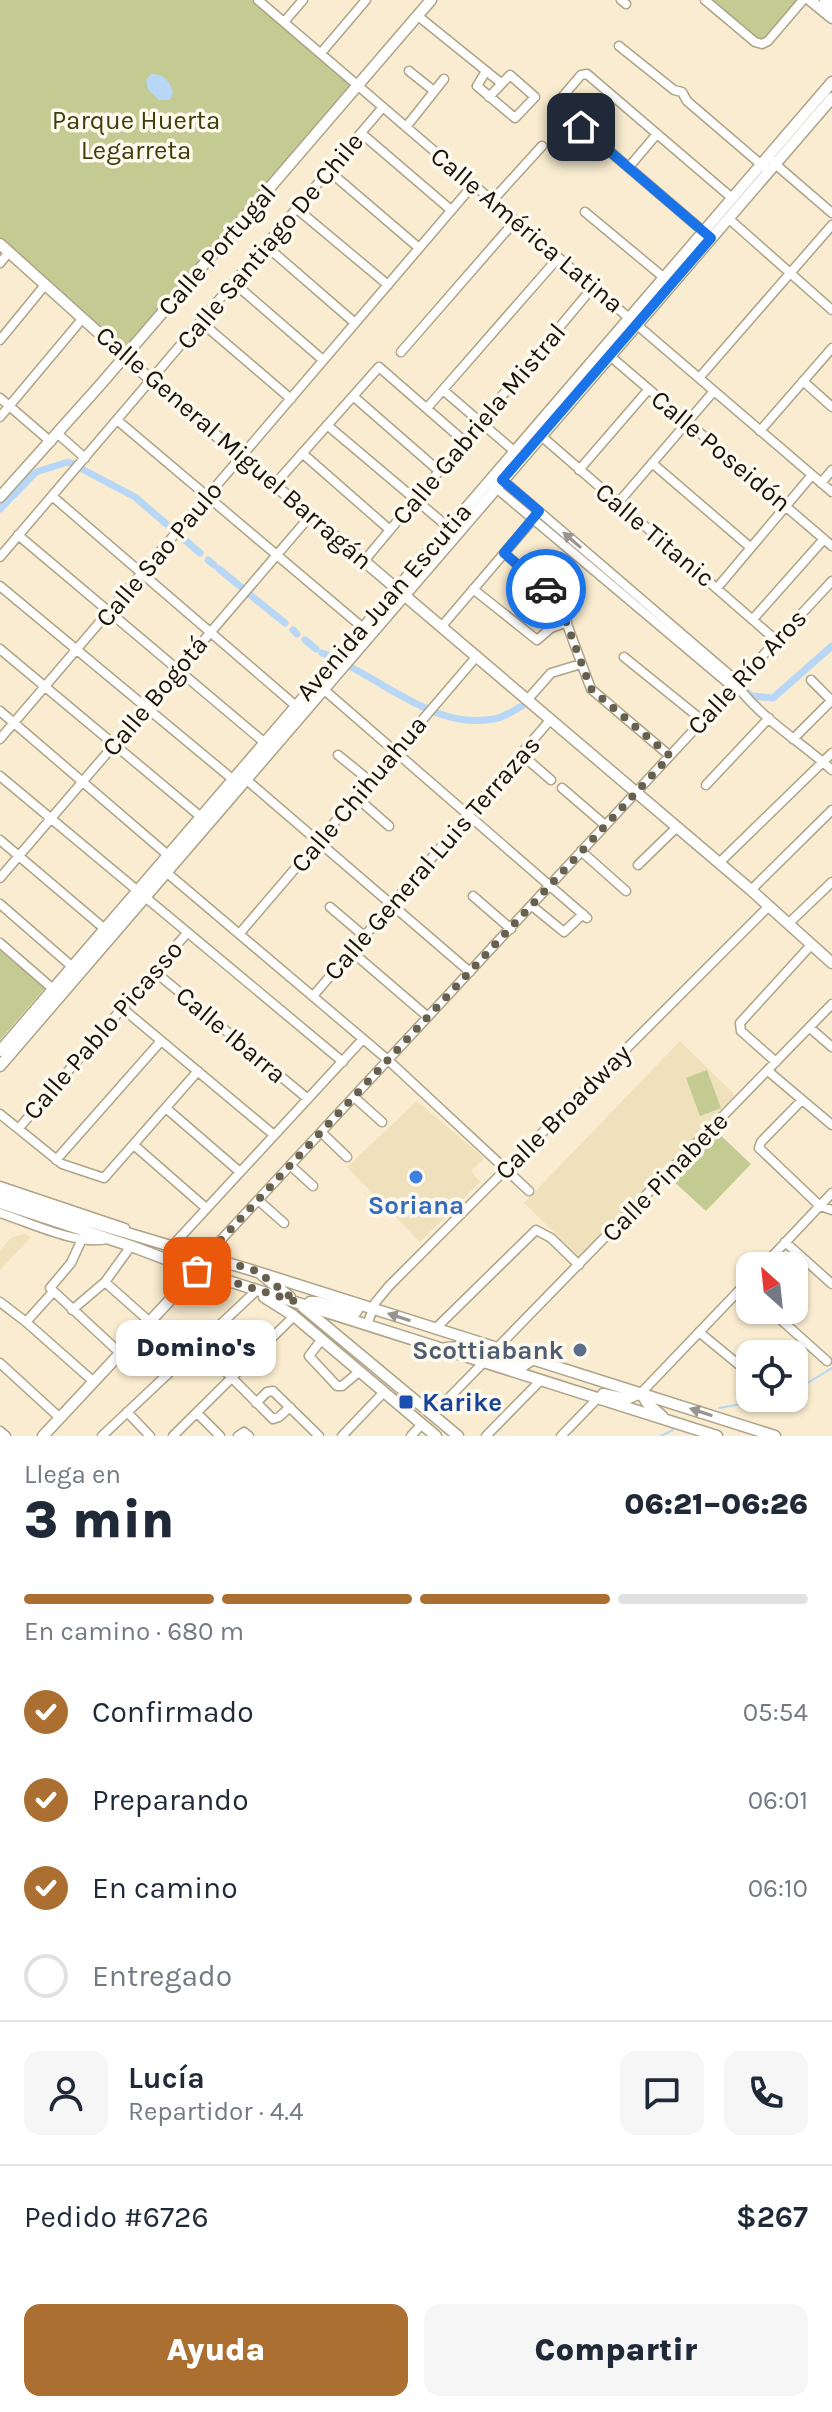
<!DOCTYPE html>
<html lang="es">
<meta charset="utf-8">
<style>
body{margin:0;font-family:Karla,sans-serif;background:#f6f6f7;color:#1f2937;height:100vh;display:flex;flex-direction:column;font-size:30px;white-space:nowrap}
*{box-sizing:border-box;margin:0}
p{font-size:26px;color:#747a83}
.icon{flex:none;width:44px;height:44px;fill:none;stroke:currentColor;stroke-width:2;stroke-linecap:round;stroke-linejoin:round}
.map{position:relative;height:1436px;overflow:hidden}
.details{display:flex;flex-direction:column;background:#fff;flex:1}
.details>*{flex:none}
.needle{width:52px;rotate:333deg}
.buttons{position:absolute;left:736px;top:1252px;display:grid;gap:16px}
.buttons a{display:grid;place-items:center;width:72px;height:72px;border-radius:16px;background:#fff;box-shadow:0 2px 6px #0004;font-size:40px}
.pin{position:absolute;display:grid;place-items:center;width:68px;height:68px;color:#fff;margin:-34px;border-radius:16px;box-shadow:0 4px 12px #0006}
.courier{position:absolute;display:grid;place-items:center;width:80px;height:80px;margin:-40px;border:6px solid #1a73e8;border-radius:50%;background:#fff;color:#222;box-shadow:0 2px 10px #0007}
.bubble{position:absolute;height:56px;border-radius:16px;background:#fff;box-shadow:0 2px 6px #0004;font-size:26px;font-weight:800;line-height:56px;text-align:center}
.summary em{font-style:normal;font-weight:800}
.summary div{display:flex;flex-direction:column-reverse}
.summary{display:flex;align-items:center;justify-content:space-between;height:136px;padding:0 24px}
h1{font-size:52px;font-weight:800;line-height:60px}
.bar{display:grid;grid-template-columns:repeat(4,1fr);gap:12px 8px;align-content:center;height:96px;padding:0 24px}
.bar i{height:10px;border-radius:6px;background:#e0e1e3}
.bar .current{background:#ab6f31}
.bar p{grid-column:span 4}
.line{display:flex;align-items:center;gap:20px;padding:0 24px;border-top:2px solid #e0e1e3}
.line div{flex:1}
.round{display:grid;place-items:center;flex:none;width:84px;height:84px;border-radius:16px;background:#f6f6f7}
ol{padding:0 24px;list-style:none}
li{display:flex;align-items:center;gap:24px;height:88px}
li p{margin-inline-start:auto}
li .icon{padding:8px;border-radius:50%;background:#ab6f31;color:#fff;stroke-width:4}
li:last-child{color:#747a83}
li i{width:44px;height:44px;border:4px solid #e0e1e3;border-radius:50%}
.button{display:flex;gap:16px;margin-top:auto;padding:16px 24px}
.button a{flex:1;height:92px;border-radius:16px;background:#ab6f31;color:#fff;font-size:32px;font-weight:800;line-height:92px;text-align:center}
.button a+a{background:#f6f6f7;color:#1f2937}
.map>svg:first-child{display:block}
.built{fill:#f0e1bd}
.green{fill:#c3cb93}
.water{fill:#b8d7f6}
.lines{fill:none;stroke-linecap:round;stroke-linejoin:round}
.stream{stroke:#b8d7f6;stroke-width:2}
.canal{stroke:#b8d7f6;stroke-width:7}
.minor-casing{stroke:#aea388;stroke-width:11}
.major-casing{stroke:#aea388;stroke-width:13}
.minor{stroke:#fff;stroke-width:8}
.major{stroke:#fff;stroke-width:10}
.oneway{fill:#989591}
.done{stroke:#67604f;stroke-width:8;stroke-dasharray:0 14.4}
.route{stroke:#1a73e8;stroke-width:10}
.shop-dot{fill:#3f7fe0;stroke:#fffaef;stroke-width:3}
.service-dot{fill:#5c6f8a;stroke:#fffaef;stroke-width:3}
.transit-dot{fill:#1a4fb4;stroke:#fffaef;stroke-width:3}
.labels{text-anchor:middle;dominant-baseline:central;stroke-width:7;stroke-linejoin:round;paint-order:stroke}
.park-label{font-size:26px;fill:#3b400b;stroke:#fffaef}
.street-label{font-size:26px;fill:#19140a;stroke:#fffaef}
.shop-label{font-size:26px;font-weight:bold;fill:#366cbe;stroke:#fffaef}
.service-label{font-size:26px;font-weight:bold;fill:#4e5e75;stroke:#fffaef;text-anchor:end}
.transit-label{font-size:26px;font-weight:bold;fill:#164399;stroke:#fffaef;text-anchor:start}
</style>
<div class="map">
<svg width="832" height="1436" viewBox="0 0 832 1436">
<rect width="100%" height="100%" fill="#f9ecd0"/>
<path class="built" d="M680,1041L738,1098L582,1259L524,1203Z
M417,1101L484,1158L471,1171L480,1182L420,1242L347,1167Z
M24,1234L31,1237L0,1270V1250L11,1238Z"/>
<path class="green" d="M0,0H258L358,85L125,357L0,244Z
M713,0H803L762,44L710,4Z
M0,950L45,988L0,1040Z
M707,1070L721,1108L700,1116L686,1078Z
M717,1132L751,1164L706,1211L672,1180Z"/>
<path class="water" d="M151,74C163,73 171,82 173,93L170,100H159L148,89L146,80Z"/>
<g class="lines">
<path class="stream" d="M794,1391L832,1368
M719,1408L775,1398
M661,1436L673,1430"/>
<path class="canal" d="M82,469L135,497L200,553
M0,509L36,472L68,462L73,464
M208,560L214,565
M219,569L241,587
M249,594L285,623
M293,630L297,634
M305,640L316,649
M322,653L330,656
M349,666C394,689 440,729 494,719C503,718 513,711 522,706
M744,690L751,696L773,698L832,646"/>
<g class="minor-casing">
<path id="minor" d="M258,0L832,492
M621,0L626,4
M705,0L755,42L762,44L768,41L803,0
M418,16L501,83
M284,22L303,0
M619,46L674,90L682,92L687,101L764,167
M321,53L366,0
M409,71L434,91
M486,71L477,86L515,118L535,97L510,75L489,97
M406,127L444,79
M361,133L451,210
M767,157L832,213
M629,167L656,135
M329,171L419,248
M492,201L542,146
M297,209L388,285
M585,212L668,281
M728,218L832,310
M711,238L558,107L557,103L581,75L587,74L732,198
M265,245L355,323
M0,263L9,252
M234,283L323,360
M201,322L291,399
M0,340L45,285
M401,352L515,221
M610,356L832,546
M699,378L832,225
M803,381L832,407
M443,390L514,451
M353,396L439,471
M0,398L51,442
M427,408L558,258
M0,417L83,318
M117,420L362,627
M327,425L448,527
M760,431L832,348
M58,434L85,458
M539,434L777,641
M302,453L390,530
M652,463L750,547
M579,470L648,390
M499,477L732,677C738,682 738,687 742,692C767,722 803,744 832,770
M821,483L832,470
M275,484L379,367L464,441
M495,487L735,689
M52,496L296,706
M618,503L714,391
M18,535L265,743
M504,553L558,600L591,689L670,756
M0,557L383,107
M364,561L593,287
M0,586L236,782
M717,588L812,475
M473,589L537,640L551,628L567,622
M753,619L824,539
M442,626L535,517
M0,649L201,817
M624,657L702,720
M811,680L832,701
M322,688L587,918
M528,699L551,673L581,664
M0,711L169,856
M0,739L473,185
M793,739L832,700
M521,754L551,780
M338,755L370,781
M0,776L343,1062
M242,776L470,972
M706,785L769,718
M562,788L605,825
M356,797L389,826
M0,840L106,930
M581,851L626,891
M719,863L832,753
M638,865L677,827
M166,872L388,1060L529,1191
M0,878L311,515
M751,890L832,810
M473,896L511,929
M0,904L76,970
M532,906L564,932L583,914
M330,907L364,936
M789,923L832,882
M240,933L477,656
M0,943L53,989
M351,951L428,1017
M154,971L308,1099
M313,996L551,719
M122,1008L274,1135
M810,1028L832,1047
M776,1062L741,1031L740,1023L811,945
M768,1071L832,1125
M354,1097L382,1122
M802,1100L761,1142L759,1148L820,1206L832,1210
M167,1109L240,1172
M0,1114L62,1164L104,1178L198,1071
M19,1128L187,933
M321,1132L347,1157
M135,1146L206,1208
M56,1160L161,1041
M290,1165L313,1186
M0,1186L125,1228
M258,1200L284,1223
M0,1213C29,1222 77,1246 107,1239
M82,1239L71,1263L50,1288L120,1353
M785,1242L832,1284
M172,1246L363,1039
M206,1256L832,581
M763,1266L832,1193
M105,1282L150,1322
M0,1302L26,1322L94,1382
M72,1310L105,1282L131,1246
M770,1310L827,1361
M26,1322L53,1292
M367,1325L375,1303L389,1286L769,906
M435,1329L536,1230L551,1238L579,1265
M699,1332L750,1374
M322,1339L309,1356L337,1386H342L360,1371
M199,1345L273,1419L279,1417L290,1407
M497,1348L832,1004
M0,1363L60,1418
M641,1393L750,1279
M256,1403L267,1392L273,1391L319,1436
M127,1412L150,1436
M197,1413L220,1436
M433,1414L484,1362
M0,1431L6,1436
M102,1436L257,1290
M173,1436L294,1316
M238,1436L244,1432L249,1436
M342,1436L384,1392
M411,1436L422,1424
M486,1436L541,1380
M561,1436L598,1398"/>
</g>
<g class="major-casing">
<path id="major" d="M810,0L832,18
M825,0L832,6
M0,244L151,380L751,890L832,963
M0,497L101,384L431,0
M0,1051L832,82
M0,1066L832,98
M0,1195L251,1270L775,1436
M0,1203L131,1246L197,1271L717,1436
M262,1275L290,1297
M264,1297L294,1316L436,1436
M310,1302H318L355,1313L360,1305
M303,1307L458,1436
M446,1348L461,1347L488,1353L497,1348
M487,1360L497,1356L524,1365L533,1359
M603,1394L626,1399L641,1393L647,1403L662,1416
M43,1436L197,1271"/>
</g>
<use href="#minor" class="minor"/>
<use href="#major" class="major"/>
</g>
<defs><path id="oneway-solid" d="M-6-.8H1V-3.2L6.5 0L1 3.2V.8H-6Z" transform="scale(2)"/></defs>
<g class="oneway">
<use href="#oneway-solid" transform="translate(572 540) rotate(-139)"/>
<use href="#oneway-solid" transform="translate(399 1317) rotate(-162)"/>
<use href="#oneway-solid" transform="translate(701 1412) rotate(-162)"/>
</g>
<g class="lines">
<path class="done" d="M197,1271L297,1302L257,1271L206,1256L670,756L591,689L558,600L546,589"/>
<path class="route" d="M546,589L504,553L539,511L502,480L711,238L581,127"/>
</g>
<circle class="shop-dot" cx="416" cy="1177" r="8"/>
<circle class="service-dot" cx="580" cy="1350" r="8"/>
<rect class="transit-dot" x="398" y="1394" width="16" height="16" rx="4"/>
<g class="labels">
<g class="park-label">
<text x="136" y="120">Parque Huerta<tspan x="136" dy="30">Legarreta</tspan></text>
</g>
<g class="street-label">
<text transform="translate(527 230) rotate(40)">Calle América Latina</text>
<text transform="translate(270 241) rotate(-50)">Calle Santiago De Chile</text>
<text transform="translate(217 250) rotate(-49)">Calle Portugal</text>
<text transform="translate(479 424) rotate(-50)">Calle Gabriela Mistral</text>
<text transform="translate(234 448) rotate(41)">Calle General Miguel Barragán</text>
<text transform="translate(721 451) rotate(40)">Calle Poseidón</text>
<text transform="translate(655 535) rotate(40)">Calle Titanic</text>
<text transform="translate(159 554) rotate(-50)">Calle Sao Paulo</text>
<text transform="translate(384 602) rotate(-49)">Avenida Juan Escutia</text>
<text transform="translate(747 672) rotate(-47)">Calle Río Aros</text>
<text transform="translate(155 696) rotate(-50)">Calle Bogotá</text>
<text transform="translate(359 794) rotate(-50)">Calle Chihuahua</text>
<text transform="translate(432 858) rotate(-49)">Calle General Luis Terrazas</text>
<text transform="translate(103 1030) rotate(-49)">Calle Pablo Picasso</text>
<text transform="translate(231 1035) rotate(40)">Calle Ibarra</text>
<text transform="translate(563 1112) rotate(-45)">Calle Broadway</text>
<text transform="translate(665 1177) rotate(-46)">Calle Pinabete</text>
</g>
<g class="shop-label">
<text x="416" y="1205">Soriana</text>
</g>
<g class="service-label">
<text x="564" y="1350">Scottiabank</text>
</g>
<g class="transit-label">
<text x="422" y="1402">Karike</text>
</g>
</g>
</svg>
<div class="buttons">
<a><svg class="needle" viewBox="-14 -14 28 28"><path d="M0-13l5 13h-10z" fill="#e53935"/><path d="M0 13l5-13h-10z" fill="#747a83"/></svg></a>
<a><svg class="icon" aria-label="locate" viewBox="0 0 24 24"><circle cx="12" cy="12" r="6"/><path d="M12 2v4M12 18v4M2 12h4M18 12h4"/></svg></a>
</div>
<div class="pin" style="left:197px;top:1271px;background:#ea580c"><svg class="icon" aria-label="bag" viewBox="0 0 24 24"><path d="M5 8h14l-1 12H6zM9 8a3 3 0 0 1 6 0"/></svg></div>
<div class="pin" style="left:581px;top:127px;background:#1f2937"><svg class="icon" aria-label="home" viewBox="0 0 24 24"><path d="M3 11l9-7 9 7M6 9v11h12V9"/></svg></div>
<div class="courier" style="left:546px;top:589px"><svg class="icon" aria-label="car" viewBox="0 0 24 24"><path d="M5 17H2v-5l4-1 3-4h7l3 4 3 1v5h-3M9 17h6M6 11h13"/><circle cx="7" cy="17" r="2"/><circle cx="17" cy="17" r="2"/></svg></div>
<div class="bubble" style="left:116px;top:1320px;width:160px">Domino's</div>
</div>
<section class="details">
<div class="summary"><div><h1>3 min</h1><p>Llega en</p></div><em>06:21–06:26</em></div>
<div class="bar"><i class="current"></i><i class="current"></i><i class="current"></i><i></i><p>En camino · 680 m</p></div>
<ol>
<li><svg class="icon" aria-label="check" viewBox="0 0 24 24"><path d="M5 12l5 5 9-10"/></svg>Confirmado<p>05:54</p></li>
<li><svg class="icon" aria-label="check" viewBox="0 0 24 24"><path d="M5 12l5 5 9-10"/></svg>Preparando<p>06:01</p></li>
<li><svg class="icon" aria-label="check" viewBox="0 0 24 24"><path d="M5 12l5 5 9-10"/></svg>En camino<p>06:10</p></li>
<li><i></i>Entregado</li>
</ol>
<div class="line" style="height:144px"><a class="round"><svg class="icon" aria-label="person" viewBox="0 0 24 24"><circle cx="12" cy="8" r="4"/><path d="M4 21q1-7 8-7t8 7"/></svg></a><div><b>Lucía</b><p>Repartidor · 4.4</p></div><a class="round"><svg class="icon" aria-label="chat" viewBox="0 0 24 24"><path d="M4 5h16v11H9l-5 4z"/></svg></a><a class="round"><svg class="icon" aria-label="phone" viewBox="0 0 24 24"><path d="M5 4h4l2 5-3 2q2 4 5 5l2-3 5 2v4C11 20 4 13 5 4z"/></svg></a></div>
<div class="line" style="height:104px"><div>Pedido #6726</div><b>$267</b></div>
<div class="button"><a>Ayuda</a><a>Compartir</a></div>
</section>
